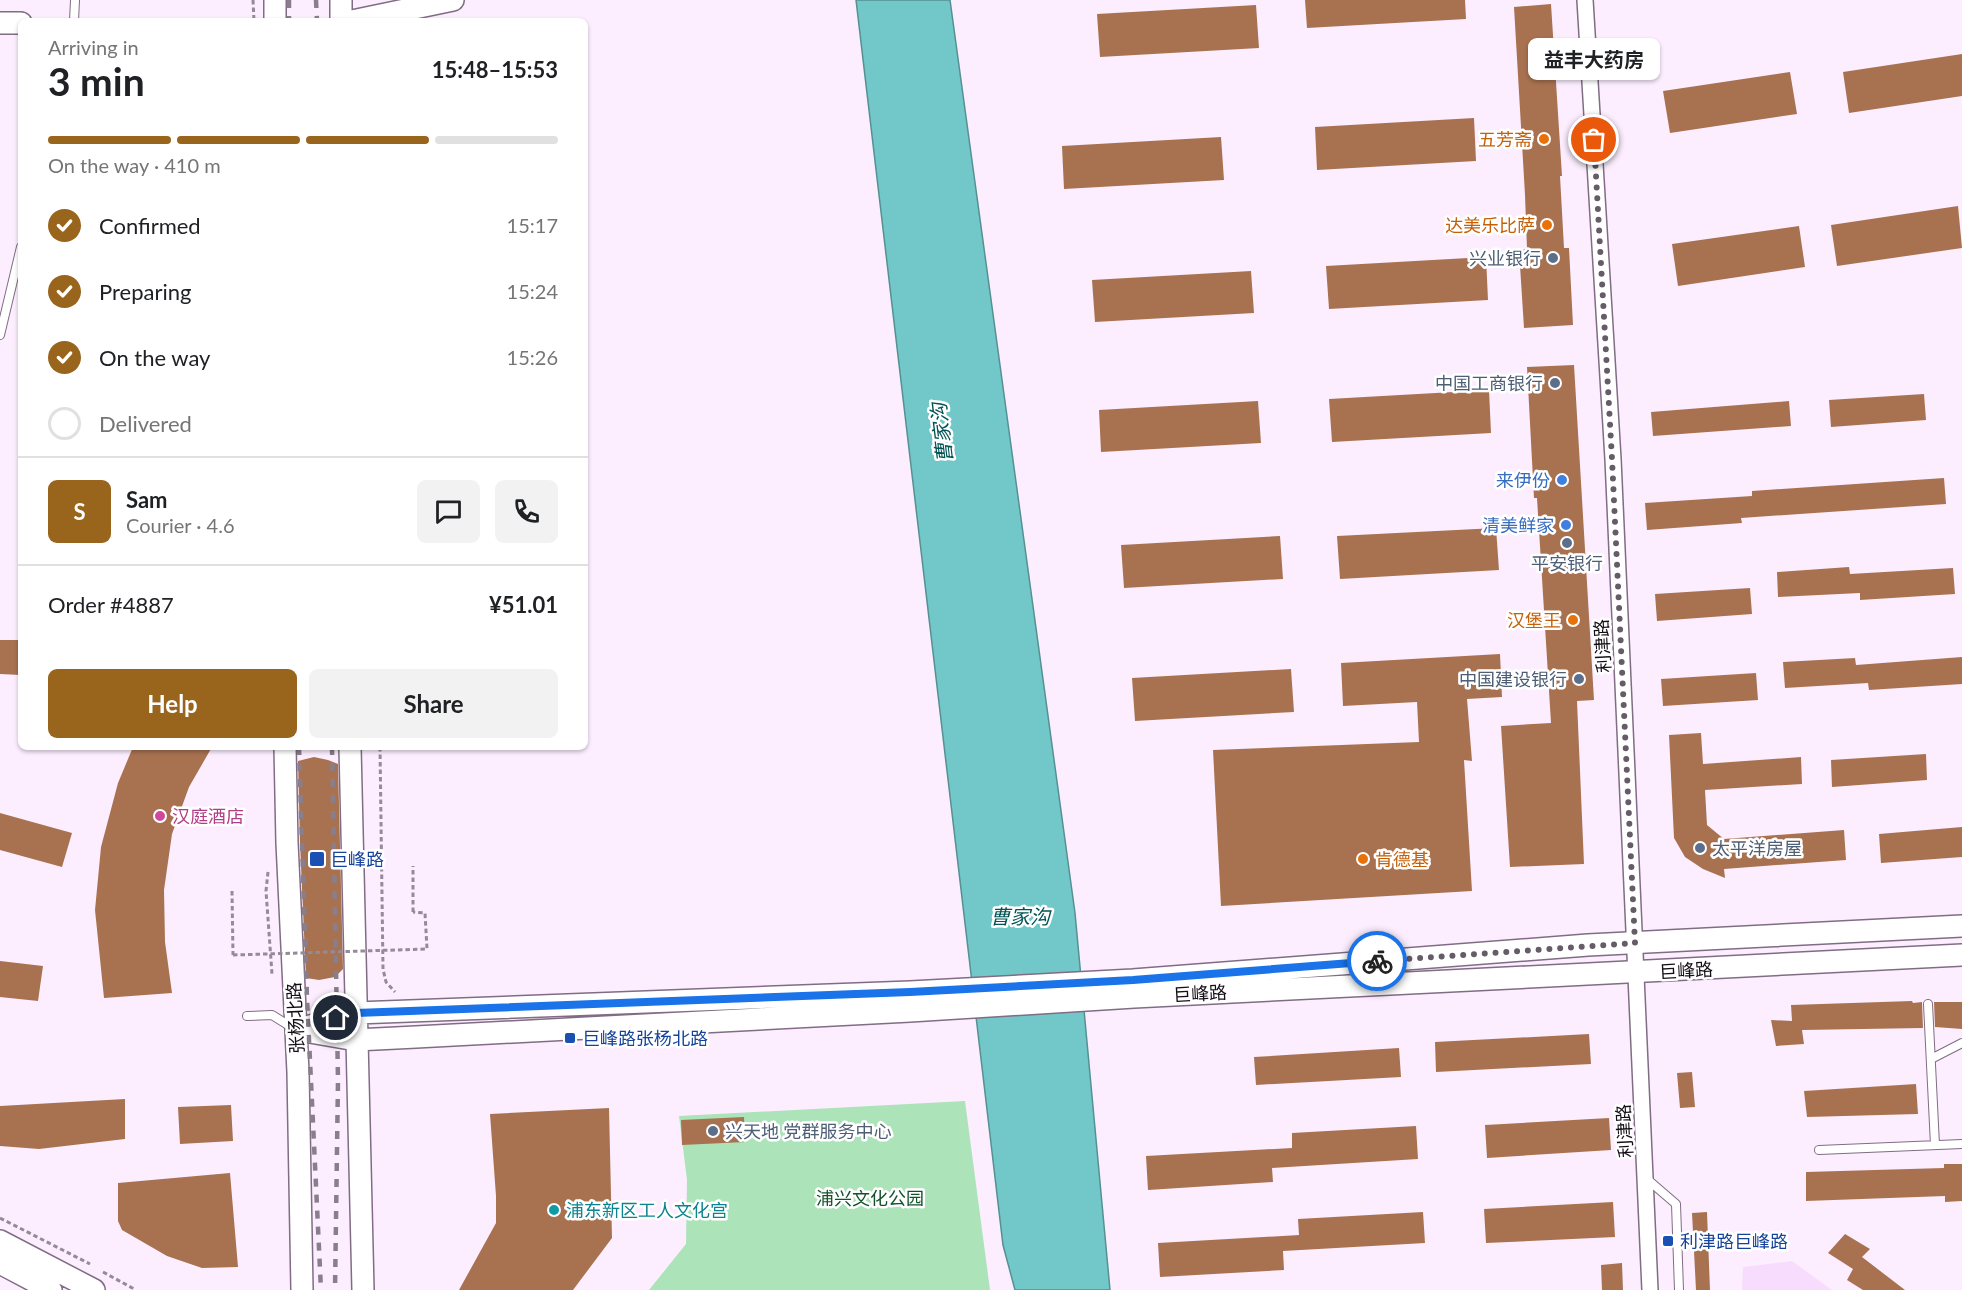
<!DOCTYPE html>
<meta charset="utf-8">
<style>
body{margin:0;font-family:Lato,"Noto Sans SC",sans-serif;background:#f2f2f2;color:#202124;height:100vh;display:flex;flex-direction:column;font-size:22px;white-space:nowrap}
*{box-sizing:border-box;margin:0}
p{font-size:20px;color:#757577}
.icon{flex:none;width:33px;height:33px;fill:none;stroke:currentColor;stroke-width:2;stroke-linecap:round;stroke-linejoin:round}
.map{position:relative;flex:1;overflow:hidden}
.side{position:absolute;left:18px;top:18px;width:570px;height:732px;display:flex;flex-direction:column;background:#fff;border-radius:9px;box-shadow:0 2px 4px #0004}
.side>*{flex:none}
.pin{position:absolute;display:grid;place-items:center;width:51px;height:51px;color:#fff;margin:-26px;border:3px solid #fff;border-radius:50%;box-shadow:0 2px 6px #0007}
.courier{position:absolute;display:grid;place-items:center;width:60px;height:60px;margin:-30px;border:4px solid #1a73e8;border-radius:50%;background:#fff;color:#222;box-shadow:0 2px 8px #0007}
.bubble{position:absolute;height:42px;border-radius:9px;background:#fff;box-shadow:0 2px 4px #0004;font-size:20px;font-weight:700;line-height:42px;text-align:center}
.head em{font-style:normal;font-weight:700}
.head div{display:flex;flex-direction:column-reverse}
.head{display:flex;align-items:center;justify-content:space-between;height:102px;padding:0 30px}
h1{font-size:39px;font-weight:700;line-height:45px}
.bar{display:grid;grid-template-columns:repeat(4,1fr);gap:9px 6px;align-content:center;height:72px;padding:0 30px}
.bar i{height:8px;border-radius:4px;background:#e0e0e0}
.bar .active{background:#99641c}
.bar p{grid-column:span 4}
.line{display:flex;align-items:center;gap:15px;padding:0 30px;border-top:2px solid #e0e0e0}
.line div{flex:1}
.round{display:grid;place-items:center;flex:none;width:63px;height:63px;border-radius:9px;background:#f2f2f2}
ol{padding:0 30px;list-style:none}
li{display:flex;align-items:center;gap:18px;height:66px}
li p{margin-inline-start:auto}
li .icon{padding:6px;border-radius:50%;background:#99641c;color:#fff;stroke-width:4}
li:last-child{color:#757577}
li i{width:33px;height:33px;border:3px solid #e0e0e0;border-radius:50%}
.primary-button{display:flex;gap:12px;margin-top:auto;padding:12px 30px}
.primary-button a{flex:1;height:69px;border-radius:9px;background:#99641c;color:#fff;font-size:24px;font-weight:700;line-height:69px;text-align:center}
.primary-button a+a{background:#f2f2f2;color:#202124}
.map>svg:first-child{display:block}
.built{fill:#f8dcfd}
.green{fill:#ace3b9}
.water{fill:#72c8c8;stroke:#569093;stroke-width:1.5}
.building{fill:#a87251}
.lines{fill:none;stroke-linecap:round;stroke-linejoin:round}
.lane-casing{stroke:#806c84;stroke-width:10}
.street-casing{stroke:#806c84;stroke-width:18}
.secondary-casing{stroke:#806c84;stroke-width:24}
.path{stroke:#958a97;stroke-width:3;stroke-dasharray:4.5 3;stroke-linecap:butt}
.lane{stroke:#fff;stroke-width:8}
.street{stroke:#fff;stroke-width:15}
.secondary{stroke:#fff;stroke-width:21}
.rail{stroke:#897e8b;stroke-width:4.5;stroke-dasharray:8 8;stroke-linecap:butt}
.path-bridge{stroke:#958a97;stroke-width:3;stroke-dasharray:4.5 3;stroke-linecap:butt}
.done{stroke:#665c68;stroke-width:6;stroke-dasharray:0 10.8}
.route{stroke:#1a73e8;stroke-width:8}
.food-dot{fill:#e8710a;stroke:#fff;stroke-width:2}
.service-dot{fill:#5c6f8a;stroke:#fff;stroke-width:2}
.shop-dot{fill:#3f7fe0;stroke:#fff;stroke-width:2}
.hotel-dot{fill:#d1479c;stroke:#fff;stroke-width:2}
.transit-dot{fill:#1a4fb4;stroke:#fff;stroke-width:2}
.culture-dot{fill:#0f9aa8;stroke:#fff;stroke-width:2}
.labels{text-anchor:middle;dominant-baseline:central;stroke-width:5;stroke-linejoin:round;paint-order:stroke}
.food-label{font-size:18px;fill:#c56008;stroke:#fff;text-anchor:end}
.service-label{font-size:18px;fill:#4e5e75;stroke:#fff;text-anchor:end}
.shop-label{font-size:18px;fill:#366cbe;stroke:#fff;text-anchor:end}
.street-label{font-size:18px;fill:#160e17;stroke:#fff}
.hotel-label{font-size:18px;fill:#b23c85;stroke:#fff;text-anchor:start}
.transit-label{font-size:18px;fill:#164399;stroke:#fff;text-anchor:start}
.park-label{font-size:18px;fill:#14522b;stroke:#fff}
.culture-label{font-size:18px;fill:#0d838f;stroke:#fff;text-anchor:start}
.water-label{font-size:20px;font-style:italic;fill:#025354;stroke:#fff}
</style>
<div class="map">
<svg width="1962" height="1290" viewBox="0 0 1962 1290">
<rect width="100%" height="100%" fill="#fceeff"/>
<path class="built" d="M1792,1261L1832,1290H1742L1743,1267Z"/>
<path class="green" d="M965,1101L990,1290H649L686,1244L687,1180L679,1116Z"/>
<path class="water" d="M856,0H950L1075,913L1110,1290H1015L1003,1245Z"/>
<path class="building" d="M1305,0H1465L1466,19L1307,28Z
M1551,4L1562,176H1560L1564,248H1569L1573,325L1524,328L1519,250L1527,249L1525,195L1514,7Z
M1256,5L1259,48L1100,57L1097,14Z
M1962,54V96L1849,113L1843,72Z
M1790,72L1797,114L1670,133L1663,91Z
M1474,118L1476,161L1317,170L1315,127Z
M1221,137L1224,180L1064,189L1062,146Z
M1958,206L1962,248L1837,266L1831,225Z
M1799,226L1805,267L1678,286L1672,244Z
M1486,257L1488,300L1329,309L1326,266Z
M1251,271L1254,313L1095,322L1092,280Z
M1574,365L1594,700L1577,701L1584,864L1510,867L1501,726L1551,723L1537,498H1534L1527,367Z
M1489,390L1491,433L1332,442L1329,399Z
M1924,394L1926,420L1831,427L1829,400Z
M1258,401L1261,443L1101,452L1099,410Z
M1789,401L1791,426L1653,436L1651,412Z
M1944,478L1946,504L1741,518L1742,523L1647,530L1645,503L1752,496V491Z
M1496,528L1499,570L1340,579L1337,536Z
M1280,536L1283,579L1124,588L1121,545Z
M1849,567L1850,574L1953,568L1955,594L1860,600V593L1778,597L1777,572Z
M1750,588L1752,614L1657,621L1655,594Z
M0,640H21V675L0,674Z
M1500,654L1502,697L1467,699L1472,761L1464,760L1472,891L1221,906L1213,750L1419,742L1417,702L1343,706L1341,663Z
M1962,657V684L1869,690L1868,683L1785,688L1783,662L1855,658L1856,665Z
M1291,669L1294,712L1135,721L1132,678Z
M1756,673L1758,700L1663,706L1661,679Z
M1701,733L1703,764L1801,757L1802,784L1705,790L1707,825L1724,839L1844,830L1846,860L1724,869L1725,878L1703,869L1685,857L1674,838L1669,735Z
M133,747H212L189,787L172,834L164,890L165,942L172,993L104,998L95,910L101,847L118,783Z
M1926,754L1927,780L1832,787L1831,760Z
M314,757L328,760L338,764L343,969L335,977L319,980L306,978L300,843L298,761Z
M0,813L72,833L62,867L0,850Z
M1962,827V857L1881,863L1879,834Z
M0,961L43,966L38,1001L0,997Z
M1912,1001L1913,1003L1922,1002L1923,1028L1802,1030L1804,1044L1776,1046L1771,1020L1792,1021L1791,1005Z
M1934,1002H1962V1029L1935,1027Z
M1589,1034L1591,1064L1436,1072L1435,1042Z
M1399,1048L1401,1077L1256,1085L1254,1057Z
M1692,1072L1695,1107L1680,1108L1677,1073Z
M1916,1084L1918,1114L1807,1117L1804,1091Z
M125,1099V1139L39,1149L0,1146V1106Z
M231,1105L233,1141L180,1144L178,1107Z
M609,1108L612,1238L573,1290H459L496,1223V1196L490,1114Z
M744,1117L745,1142L682,1145L681,1120Z
M1609,1118L1611,1150L1487,1158L1485,1125Z
M1416,1126L1418,1159L1272,1168L1273,1182L1148,1190L1146,1156L1292,1148V1133Z
M1944,1164H1962V1201L1945,1202V1196L1806,1201V1172L1944,1168Z
M230,1173L238,1267L202,1268L167,1256L122,1230L118,1221V1183Z
M1613,1202L1615,1237L1486,1243L1484,1209Z
M1423,1212L1425,1243L1283,1251L1284,1270L1160,1277L1158,1243L1299,1235L1298,1219Z
M1707,1212L1710,1290H1696L1692,1213Z
M1845,1234L1870,1249L1862,1257L1905,1290H1863L1847,1280L1853,1269L1828,1253Z
M1622,1263L1623,1290H1602L1601,1265Z"/>
<g class="lines">
<g class="lane-casing">
<path id="lane" d="M74,21L75,0
M0,335L21,247
M1928,1004L1935,1145
M247,1016L272,1015L293,1028
M1931,1059L1962,1043
M1819,1150L1962,1144
M1647,1179L1676,1204L1679,1290"/>
</g>
<g class="street-casing">
<path id="street" d="M1585,0L1613,459L1650,1290"/>
</g>
<g class="secondary-casing">
<path id="secondary" d="M275,0V21
M341,0V21
M352,21L453,0
M0,23H21
M285,747L287,843L298,1072L302,1290
M350,747L363,1290
M296,1030L356,1013L910,992L1133,980L1588,945L1962,926
M304,1031L356,1040L416,1037L910,1011L1134,997L1962,955
M0,1241L94,1290
M0,1263L51,1290"/>
</g>
<path class="path" d="M253,0L254,21
M380,747L383,969L386,982L395,992
M268,872L266,891L272,974
M232,891L233,955
M413,912V866
M0,1218L90,1264
M103,1272L136,1290"/>
<use href="#lane" class="lane"/>
<use href="#street" class="street"/>
<use href="#secondary" class="secondary"/>
<path class="rail" d="M289,0V21
M316,0L317,21
M299,747L307,998L321,1290
M332,747L338,1080L335,1290"/>
<path class="path-bridge" d="M233,955L427,949L425,913L413,912"/>
</g>
<g class="lines">
<path class="done" d="M1377,961L1635,943L1612,459L1594,140"/>
<path class="route" d="M336,1018L356,1013L910,992L1133,980L1377,961"/>
</g>
<g class="food-dot">
<circle cx="1544" cy="139" r="6"/>
<circle cx="1547" cy="225" r="6"/>
<circle cx="1573" cy="620" r="6"/>
<circle cx="1363" cy="859" r="6"/>
</g>
<g class="service-dot">
<circle cx="1553" cy="258" r="6"/>
<circle cx="1555" cy="383" r="6"/>
<circle cx="1567" cy="543" r="6"/>
<circle cx="1579" cy="679" r="6"/>
<circle cx="1700" cy="848" r="6"/>
<circle cx="713" cy="1131" r="6"/>
</g>
<g class="shop-dot">
<circle cx="1562" cy="480" r="6"/>
<circle cx="1566" cy="525" r="6"/>
</g>
<circle class="hotel-dot" cx="160" cy="816" r="6"/>
<g class="transit-dot">
<rect x="309" y="851" width="16" height="16" rx="3"/>
<rect x="564" y="1032" width="12" height="12" rx="3"/>
<rect x="1662" y="1235" width="12" height="12" rx="3"/>
</g>
<circle class="culture-dot" cx="554" cy="1210" r="6"/>
<g class="labels">
<g class="food-label">
<text x="1532" y="139">五芳斋</text>
<text x="1535" y="225">达美乐比萨</text>
<text x="1561" y="620">汉堡王</text>
<text x="1375" y="859" text-anchor="start">肯德基</text>
</g>
<g class="service-label">
<text x="1541" y="258">兴业银行</text>
<text x="1543" y="383">中国工商银行</text>
<text x="1567" y="563" text-anchor="middle">平安银行</text>
<text x="1567" y="679">中国建设银行</text>
<text x="1712" y="848" text-anchor="start">太平洋房屋</text>
<text x="725" y="1131" text-anchor="start">兴天地 党群服务中心</text>
</g>
<g class="shop-label">
<text x="1550" y="480">来伊份</text>
<text x="1554" y="525">清美鲜家</text>
</g>
<g class="street-label">
<text transform="translate(1602 646) rotate(-93)">利津路</text>
<text transform="translate(1686 970) rotate(-3)">巨峰路</text>
<text transform="translate(1200 993) rotate(-3)">巨峰路</text>
<text transform="translate(295 1018) rotate(-93)">张杨北路</text>
<text transform="translate(1624 1131) rotate(-93)">利津路</text>
</g>
<g class="hotel-label">
<text x="172" y="816">汉庭酒店</text>
</g>
<g class="transit-label">
<text x="330" y="859">巨峰路</text>
<text x="582" y="1038">巨峰路张杨北路</text>
<text x="1680" y="1241">利津路巨峰路</text>
</g>
<g class="park-label">
<text x="870" y="1198">浦兴文化公园</text>
</g>
<g class="culture-label">
<text x="566" y="1210">浦东新区工人文化宫</text>
</g>
<g class="water-label">
<text transform="translate(941 433) rotate(-97)">曹家沟</text>
<text x="1020" y="916">曹家沟</text>
</g>
</g>
</svg>
<div class="pin" style="left:1594px;top:140px;background:#ea580c"><svg class="icon" aria-label="bag" viewBox="0 0 24 24"><path d="M5 8h14l-1 12H6zM9 8a3 3 0 0 1 6 0"/></svg></div>
<div class="pin" style="left:336px;top:1018px;background:#1f2937"><svg class="icon" aria-label="home" viewBox="0 0 24 24"><path d="M3 11l9-7 9 7M6 9v11h12V9"/></svg></div>
<div class="courier" style="left:1377px;top:961px"><svg class="icon" aria-label="bike" viewBox="0 0 24 24"><circle cx="6" cy="16" r="4"/><circle cx="18" cy="16" r="4"/><path d="M6 16l4-8h5l3 8M10 8l3 8H6M13 5h3"/></svg></div>
<div class="bubble" style="left:1528px;top:38px;width:132px">益丰大药房</div>
<section class="side">
<div class="head"><div><h1>3 min</h1><p>Arriving in</p></div><em>15:48–15:53</em></div>
<div class="bar"><i class="active"></i><i class="active"></i><i class="active"></i><i></i><p>On the way · 410 m</p></div>
<ol>
<li><svg class="icon" aria-label="check" viewBox="0 0 24 24"><path d="M5 12l5 5 9-10"/></svg>Confirmed<p>15:17</p></li>
<li><svg class="icon" aria-label="check" viewBox="0 0 24 24"><path d="M5 12l5 5 9-10"/></svg>Preparing<p>15:24</p></li>
<li><svg class="icon" aria-label="check" viewBox="0 0 24 24"><path d="M5 12l5 5 9-10"/></svg>On the way<p>15:26</p></li>
<li><i></i>Delivered</li>
</ol>
<div class="line" style="height:108px"><b class="round" style="background:#99641c;color:#fff">S</b><div><b>Sam</b><p>Courier · 4.6</p></div><a class="round"><svg class="icon" aria-label="chat" viewBox="0 0 24 24"><path d="M4 5h16v11H9l-5 4z"/></svg></a><a class="round"><svg class="icon" aria-label="phone" viewBox="0 0 24 24"><path d="M5 4h4l2 5-3 2q2 4 5 5l2-3 5 2v4C11 20 4 13 5 4z"/></svg></a></div>
<div class="line" style="height:78px"><div>Order #4887</div><b>¥51.01</b></div>
<div class="primary-button"><a>Help</a><a>Share</a></div>
</section>
</div>
